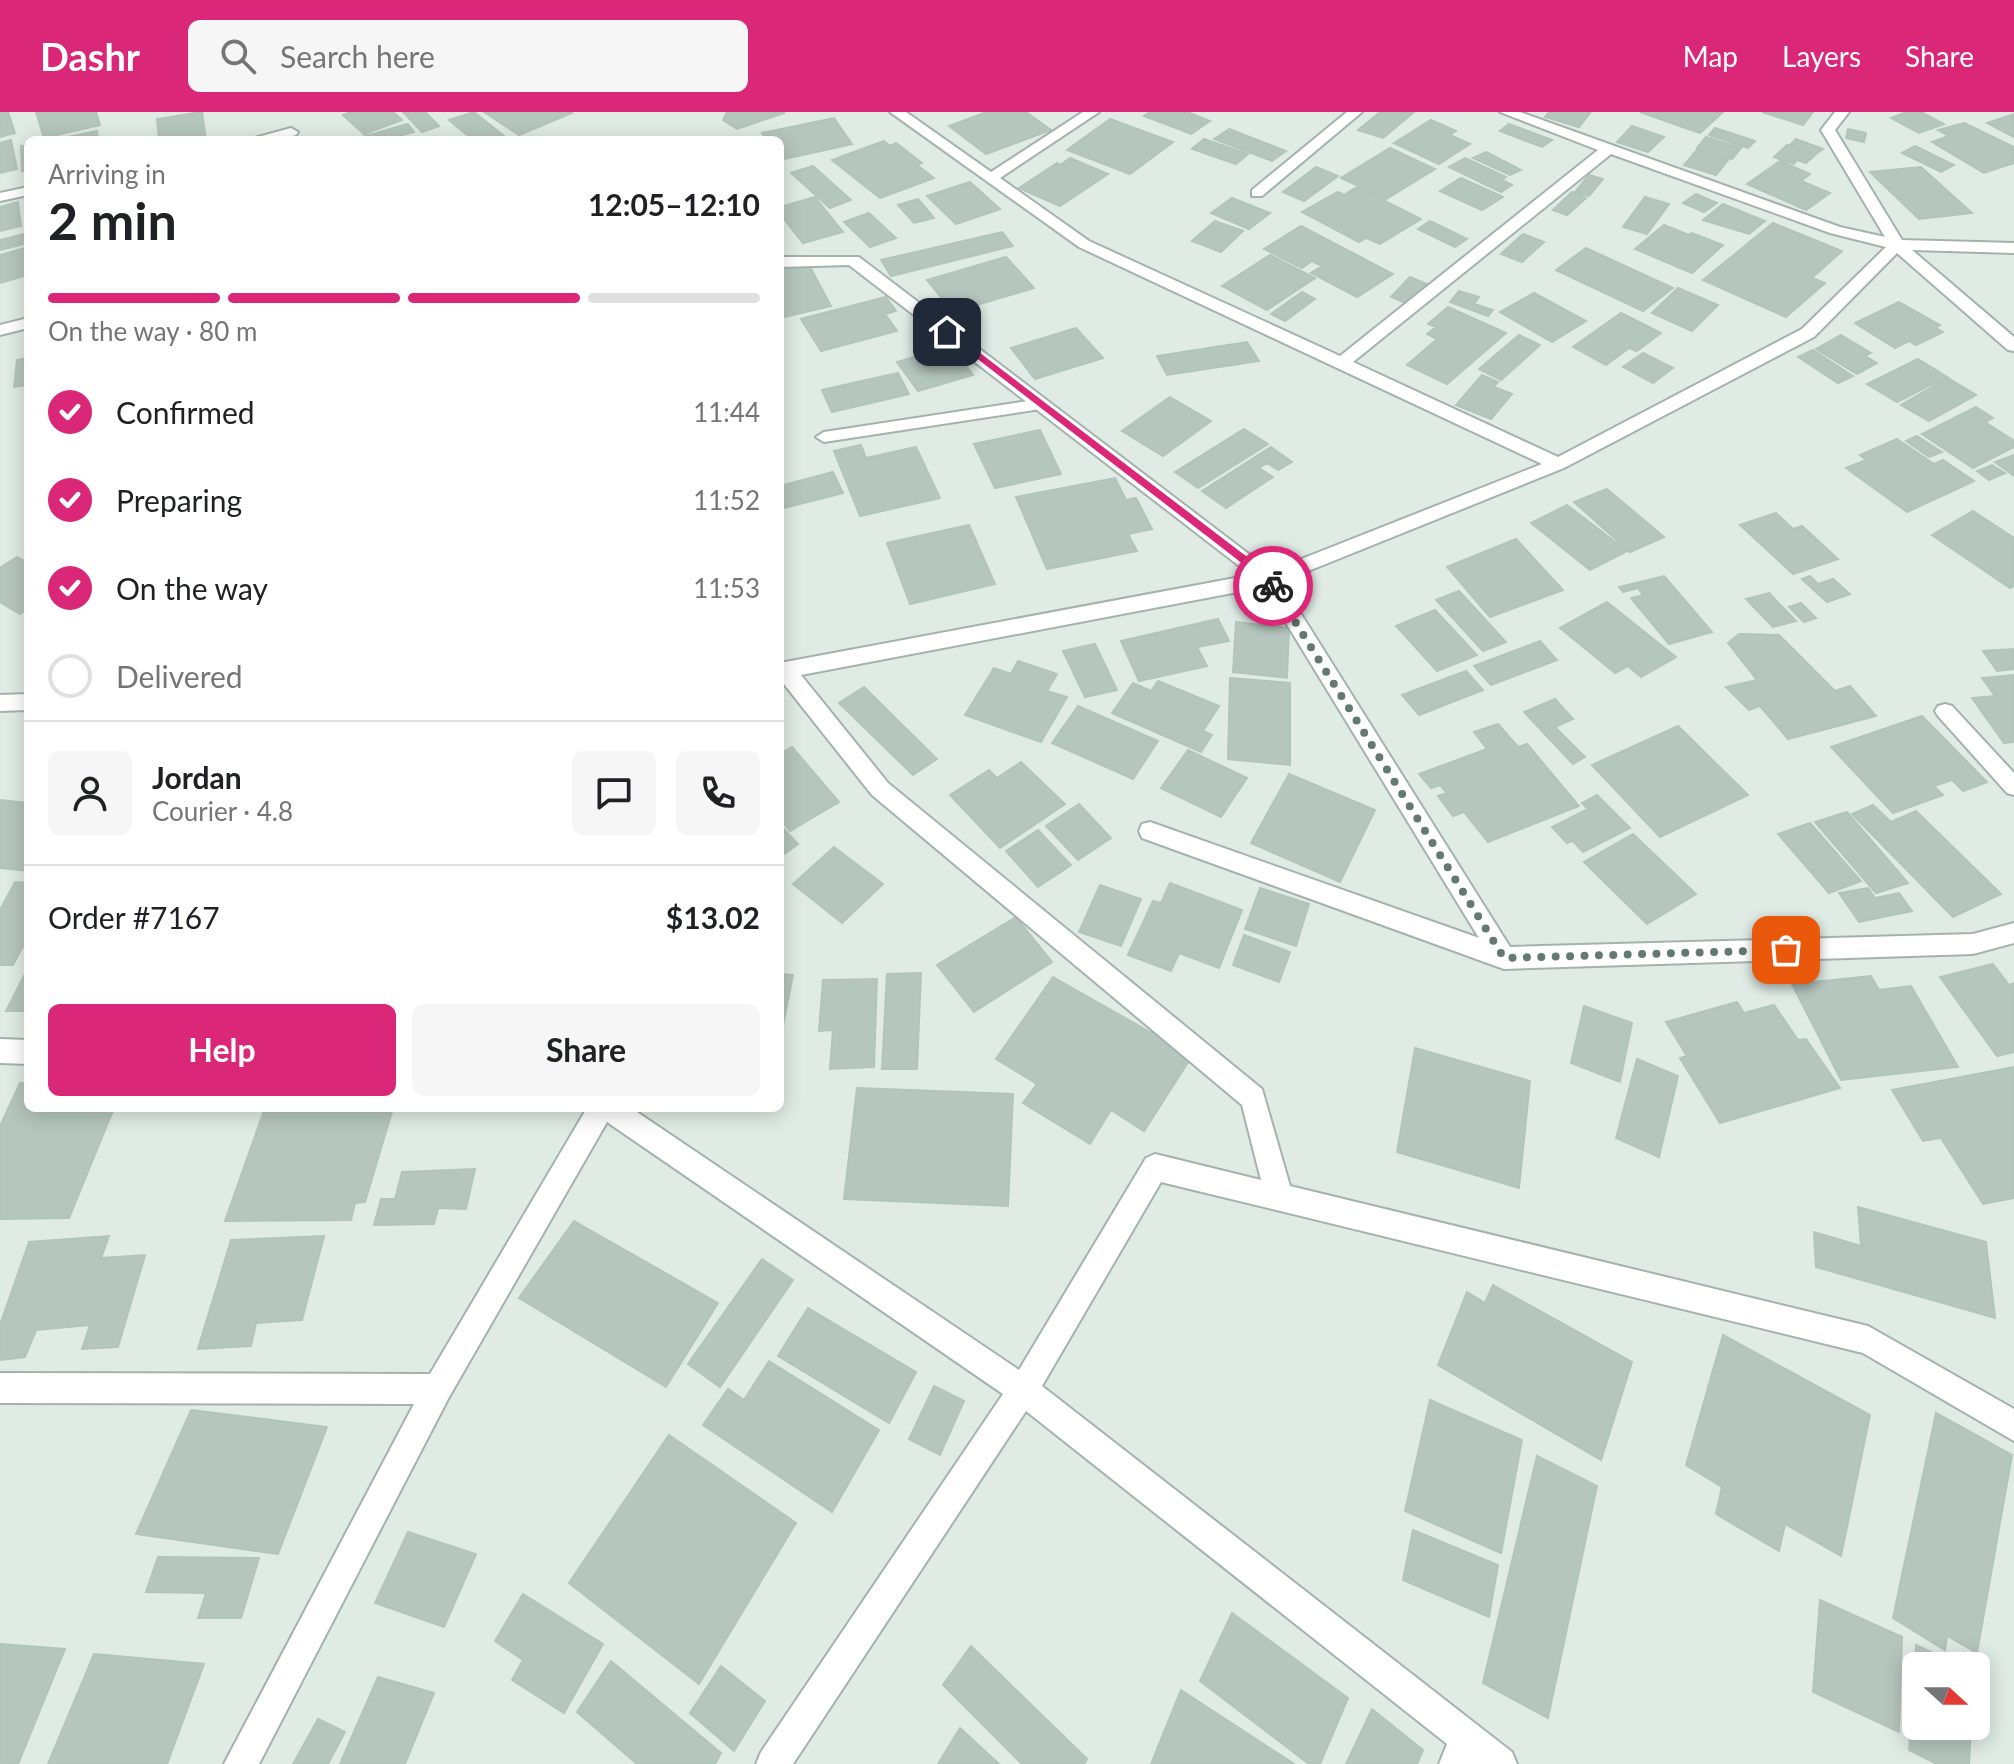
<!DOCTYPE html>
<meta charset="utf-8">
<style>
body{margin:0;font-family:Lato,sans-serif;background:#f6f6f6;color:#202124;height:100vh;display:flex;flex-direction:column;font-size:30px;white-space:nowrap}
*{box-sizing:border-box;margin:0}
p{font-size:26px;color:#757577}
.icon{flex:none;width:44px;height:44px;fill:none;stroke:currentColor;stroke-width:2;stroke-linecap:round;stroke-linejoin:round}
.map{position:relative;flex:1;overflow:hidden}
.panel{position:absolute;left:24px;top:24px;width:760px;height:976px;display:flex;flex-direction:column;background:#fff;border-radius:12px;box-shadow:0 4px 20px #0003}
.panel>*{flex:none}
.needle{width:52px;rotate:111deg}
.fabs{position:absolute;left:1902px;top:1540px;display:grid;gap:16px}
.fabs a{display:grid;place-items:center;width:88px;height:88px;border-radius:12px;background:#fff;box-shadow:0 4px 20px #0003;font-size:40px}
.pin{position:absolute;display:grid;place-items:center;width:68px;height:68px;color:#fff;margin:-34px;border-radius:16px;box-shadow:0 4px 12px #0006}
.courier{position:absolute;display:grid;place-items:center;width:80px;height:80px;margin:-40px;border:6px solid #db2777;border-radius:50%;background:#fff;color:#222;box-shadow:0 2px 10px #0007}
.headline em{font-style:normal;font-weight:700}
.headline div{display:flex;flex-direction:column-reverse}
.headline{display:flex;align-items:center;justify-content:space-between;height:136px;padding:0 24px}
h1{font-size:52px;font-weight:700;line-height:60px}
.bar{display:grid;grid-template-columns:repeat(4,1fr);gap:12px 8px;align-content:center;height:96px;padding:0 24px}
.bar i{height:10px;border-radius:6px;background:#e0e0e0}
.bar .active{background:#db2777}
.bar p{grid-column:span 4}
.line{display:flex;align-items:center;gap:20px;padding:0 24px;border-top:2px solid #e0e0e0}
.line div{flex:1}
.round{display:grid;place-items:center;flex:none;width:84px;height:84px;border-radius:12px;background:#f6f6f6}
ol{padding:0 24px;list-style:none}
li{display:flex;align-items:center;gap:24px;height:88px}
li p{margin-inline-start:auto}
li .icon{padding:8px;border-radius:50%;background:#db2777;color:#fff;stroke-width:4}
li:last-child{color:#757577}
li i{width:44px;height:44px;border:4px solid #e0e0e0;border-radius:50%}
.primary-button{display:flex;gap:16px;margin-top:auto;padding:16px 24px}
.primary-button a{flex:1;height:92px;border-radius:12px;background:#db2777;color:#fff;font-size:32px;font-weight:700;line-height:92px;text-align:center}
.primary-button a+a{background:#f6f6f6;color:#202124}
header{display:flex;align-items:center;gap:48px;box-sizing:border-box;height:112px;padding:0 40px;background:#db2777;color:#fff}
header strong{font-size:38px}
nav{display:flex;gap:44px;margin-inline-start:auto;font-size:28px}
.search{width:560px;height:72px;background:#f6f6f6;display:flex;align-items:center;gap:20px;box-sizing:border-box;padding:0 28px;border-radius:12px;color:#757577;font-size:30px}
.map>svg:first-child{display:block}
.building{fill:#b5c6be;stroke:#b2c5bc;stroke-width:2}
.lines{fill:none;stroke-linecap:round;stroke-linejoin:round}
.service-casing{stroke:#a3b3ac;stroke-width:4}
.minor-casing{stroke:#a3b3ac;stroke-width:4}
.service{fill:#fff;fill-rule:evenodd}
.minor{fill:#fff;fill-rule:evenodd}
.route{fill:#db2777}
.done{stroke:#637971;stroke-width:8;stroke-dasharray:0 14.4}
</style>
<header>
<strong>Dashr</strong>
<div class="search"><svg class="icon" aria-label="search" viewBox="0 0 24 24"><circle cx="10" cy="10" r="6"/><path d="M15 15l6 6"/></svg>Search here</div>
<nav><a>Map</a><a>Layers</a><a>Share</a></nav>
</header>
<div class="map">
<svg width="2014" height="1652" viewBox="0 0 2014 1652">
<rect width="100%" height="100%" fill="#e0ebe5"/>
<path class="building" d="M0,0H8L15,21L0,25Z
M36,0H96L100,13L44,26Z
M202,0L206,28H159L157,7Z
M351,0H393L402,8L364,22L343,3Z
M403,0H425L439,14L422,20Z
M474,0L509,28H473L449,8Z
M484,0H571L572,1L519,23Z
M727,0H783L784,1L737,17L723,8Z
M987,0H1026L1051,18L986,42L949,14Z
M1150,0H1187L1210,9L1191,22L1144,4Z
M1380,0H1414L1383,26L1358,18Z
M1549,0H1585L1590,1L1579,15L1545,5Z
M1640,0H1723L1700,21Z
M1762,0H1813L1803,13Z
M1907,0H1921L1944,12L1919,21L1891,6Z
M2014,2V25L1987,11Z
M834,6L852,32L780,48V28H766L762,21Z
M1110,7L1173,30L1130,62L1067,38Z
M1431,8L1456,19L1450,23L1470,32L1439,52L1394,31Z
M1964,11L2014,35V51L1984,61L1932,30L1949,24L1938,18Z
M408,12L414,20L385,28L355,27Z
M1509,12L1552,28L1542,35L1500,19Z
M1632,14L1664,25L1648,40L1617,30Z
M1715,16L1755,29L1748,36L1709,23Z
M1229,17L1286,39L1272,49L1214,27Z
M1848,17L1866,21L1864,30L1846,26Z
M97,19L98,28H53Z
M1706,25L1741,36L1732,47L1697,36Z
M1204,27L1248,42L1236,52L1192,37Z
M1796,27L1823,37L1816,42L1790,33Z
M11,28L17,57L0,61V31Z
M884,29L890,34L896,31L922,51L917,53L934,66L880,86L832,48Z
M28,33V58L22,59L21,34Z
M1787,33L1815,43L1806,51L1797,48L1794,52L1774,45Z
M1915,34L1954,53L1941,60L1902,41Z
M1390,36L1435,57L1386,87L1341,66Z
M1697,38L1728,48L1716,63L1684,53Z
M1486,40L1521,58L1510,63L1473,46Z
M1070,46L1108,62L1060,94L1019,76L1057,51L1060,53Z
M1465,46L1506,65L1502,68L1512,73L1501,80L1449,55Z
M1780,49L1810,62L1801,69L1830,81L1806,98L1747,72Z
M813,54L851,88L830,96L791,61Z
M1316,55L1338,64L1304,89L1283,80Z
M1921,55L1972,101L1919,107L1870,60Z
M1589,63L1603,67L1589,84L1575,80Z
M1461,66L1503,85L1482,98L1440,79Z
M970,70L1000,97L956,112L927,84Z
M1357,75L1421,107L1380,132L1366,126L1359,130L1302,100L1338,80L1344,83Z
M1572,80L1586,86L1567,103L1553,98Z
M1696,82L1717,91L1704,100L1683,91Z
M815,85L843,120L803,131L780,102V95Z
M1645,85L1669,92L1647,122L1623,115Z
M1232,86L1270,101L1249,117L1211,101Z
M918,87L934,106L914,111L898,93Z
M18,90L21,114L0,119V95Z
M1723,92L1765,109L1749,122L1703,108Z
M869,101L896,126L870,135L844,110Z
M1215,109L1243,119L1221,140L1192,129Z
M1430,109L1467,127L1455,135L1418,117Z
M1773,111L1842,139L1812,166L1825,171L1786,205L1703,168Z
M1664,113L1689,123L1692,121L1723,133L1692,161L1635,137Z
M1301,114L1393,162L1357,185L1311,161L1322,154L1312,149L1302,156L1264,137Z
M1002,120L1013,134L891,164L881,148Z
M28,121V131L0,138V128Z
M1523,122L1544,130L1522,150L1501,142Z
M28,135V163L0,171V143Z
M1586,136L1673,176L1643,199L1556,158Z
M1270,143L1315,166L1267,198L1222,174Z
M1006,145L1034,176L953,200L927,168Z
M808,151L831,194L780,206V157Z
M1410,165L1427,172L1408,192L1391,185Z
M1678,176L1718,193L1692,219L1652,201Z
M1459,179L1479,185L1474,192L1493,198L1488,204L1450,190Z
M1302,180L1315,187L1285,209L1271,202Z
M1534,181L1586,209L1552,230L1500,200Z
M886,185L896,199L885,202L897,219L821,239L801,207Z
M1899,190L1940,213L1936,216L1943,220L1916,233L1909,229L1895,236L1855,211Z
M1448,195L1506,221L1447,272L1407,253L1437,227L1427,222L1436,215L1428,212Z
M1621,201L1661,221L1637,239L1629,236L1606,253L1573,235Z
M1076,216L1103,246L1035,267L1011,236Z
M1519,223L1540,233L1501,268L1479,257Z
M1841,223L1871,241L1865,244L1877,251L1857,262L1816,237Z
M1247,230L1259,249L1167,263L1157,244Z
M951,234L973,263L918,279L897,250Z
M1813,238L1853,264L1838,271L1798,245Z
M1643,241L1673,256L1653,271L1623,255Z
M28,246V273L14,275L17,248Z
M1918,247L1947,265L1897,290L1867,272Z
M898,261L909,282L832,300L822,278Z
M1482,263L1498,270L1494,275L1512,282L1491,307L1456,293Z
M1948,266L1976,283L1929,309L1901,293Z
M1170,285L1211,309L1163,344L1122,319Z
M1976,295L1993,306L1985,310L2014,329V335L1973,356L1922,322Z
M1244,317L1268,332L1198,376L1175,360Z
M1040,318L1061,362L995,376L974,332Z
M1917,324L1942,340L1929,345L1906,329Z
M1897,327L1934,352L1943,348L1974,369L1907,400L1846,356L1866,348L1860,343Z
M861,333L866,346L916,335L940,386L860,404L834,339Z
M1271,335L1292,350L1278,358L1267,351L1259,356L1273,365L1226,396L1202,379Z
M2014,343L2013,363L1995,350Z
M1992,353L2005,361L1989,368L1977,359Z
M833,360L843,381L780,397V374Z
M1115,366L1126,388L1136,386L1152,417L1128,422L1137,439L1047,457L1016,385Z
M1607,377L1664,425L1630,440L1574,390Z
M1567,393L1627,439L1590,458L1531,411Z
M1973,399L2014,426V474L2010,476L1932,423Z
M1776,401L1793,417L1802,414L1838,447L1793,462L1740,413Z
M969,413L995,472L910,492L887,431Z
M1516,427L1563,478L1490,505L1447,455Z
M17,445L28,451V496L20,502L0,490V456Z
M1664,464L1712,520L1669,532L1631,486L1643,483L1638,476L1623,480L1619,475Z
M1810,464L1818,472L1833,467L1850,482L1827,490L1802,467Z
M1459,479L1506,530L1483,539L1436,488Z
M1769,481L1796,509L1773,515L1746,487Z
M1607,490L1676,545L1641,565L1628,554L1615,561L1560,516Z
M1801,491L1816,506L1804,510L1789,495Z
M1435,498L1477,543L1437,559L1396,514Z
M1218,507L1229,529L1197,535L1207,554L1139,569L1121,529Z
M1236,510L1289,516L1287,566L1233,560Z
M1739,522L1779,523L1835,579L1850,574L1876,604L1788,627L1760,594L1749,598L1726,575L1757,568L1728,531Z
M1540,529L1557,548L1491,573L1474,554Z
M1095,532L1117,578L1085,585L1063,539Z
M2014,537V557L1997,559L1983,539Z
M1018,549L1057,562L1047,579L1067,585L1041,630L965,603L994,556L1011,562Z
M1466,559L1483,578L1419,603L1402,583Z
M2014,563V630L2004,631L1972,586L1995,584L1982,566Z
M1230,566L1290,571V653L1228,647Z
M1158,569L1219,594L1203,619L1212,623L1201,640L1112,601L1133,571L1151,579Z
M864,575L937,647L913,663L839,591Z
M1555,587L1573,607L1555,615L1585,645L1573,652L1524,600Z
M1078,594L1158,629L1133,667L1052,631Z
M1922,604L1987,670L1963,679L1952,668L1934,674L1943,683L1893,701L1831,635Z
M1498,612L1518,635L1527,632L1579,694L1488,730L1464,700L1453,704L1438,684L1447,681L1440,673L1431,676L1419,662L1487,637L1474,620Z
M1678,614L1748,683L1660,725L1592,653Z
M792,635L839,690L790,719L780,707V642Z
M1188,638L1247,666L1221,705L1161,676Z
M1021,650L1065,692L1000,736L950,683L989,658L997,666Z
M1289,662L1375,698L1340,770L1251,731Z
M1597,683L1630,716L1583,740L1573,729L1567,731L1552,715L1588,697L1582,691Z
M0,688L28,691V759L0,756Z
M1079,692L1111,726L1078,748L1046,714Z
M1873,693L1891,710L1916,699L2001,782L1953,805L1852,702Z
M1847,700L1908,771L1876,781L1815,710Z
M1810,711L1861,769L1829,781L1778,722Z
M780,713L798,732L780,745Z
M1038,718L1071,753L1038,775L1006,739Z
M1633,722L1696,782L1647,812L1584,750Z
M834,735L883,772L842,811L793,772Z
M15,770L28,771V825L13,853H0V798Z
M1170,771L1242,798L1219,856L1179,841L1171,859L1128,843L1153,789L1161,791Z
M1100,773L1141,787L1121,834L1079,820Z
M1260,776L1309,792L1296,834L1245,817Z
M1868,776L1875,786L1899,781L1912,799L1859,810L1839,781Z
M1016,805L1052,850L974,900L937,853Z
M1244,823L1290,840L1279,870L1233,853Z
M1993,852L2009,873L2014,871V940L1997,944L1940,865Z
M28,856V899H6Z
M921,861L917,957H882L887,862Z
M780,862L793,863L780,928Z
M1871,864L1879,878L1911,874L1958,955L1841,968L1792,872Z
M1053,865L1192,944L1144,1019L1111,998L1090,1032L1023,991L1037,972L996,947Z
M877,867L874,955L830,957L833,918L819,919L823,868Z
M1737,890L1744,901L1774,893L1798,928L1806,927L1840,976L1720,1011L1680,946L1687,944L1666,910Z
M1584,894L1632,911L1620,970L1571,951Z
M1415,936L1530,969L1519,1076L1397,1040Z
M1637,947L1678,964L1659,1045L1616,1026Z
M2014,955V1086L1983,1092L1941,1026L1923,1029L1892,978Z
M20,971H28V996H114L69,1106L0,1107V1014Z
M857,976L1013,982L1008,1094L844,1087Z
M265,996H393L365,1090L355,1091L351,1108L225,1109Z
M475,1057L466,1097L438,1096L434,1112L374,1113L381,1087H395L402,1060Z
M1858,1095L1986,1130L1995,1206L1816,1155L1814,1120L1861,1134Z
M574,1109L718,1191L666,1275L519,1186Z
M109,1124L101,1146L145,1143L118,1235L82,1237L90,1213L36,1218L25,1245L0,1248V1213L29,1130Z
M324,1124L302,1208L256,1211L251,1234L198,1237L231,1128Z
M762,1147L793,1168L720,1275L688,1252Z
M1493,1173L1632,1250L1601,1348L1438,1253L1467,1180L1485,1191Z
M808,1196L916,1260L889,1311L778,1244Z
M1723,1223L1870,1303L1841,1444L1785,1412L1779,1439L1716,1402L1722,1375L1686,1353Z
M769,1249L879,1318L832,1400L703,1313L728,1277L744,1288Z
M934,1274L964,1289L940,1343L909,1327Z
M1430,1288L1522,1328L1501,1441L1405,1399Z
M191,1298L327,1315L278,1442L136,1422Z
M1936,1301L2012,1343L1977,1541L1947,1524L1945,1538L1893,1506Z
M669,1323L796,1411L699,1572L569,1471Z
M1537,1344L1597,1374L1548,1606L1483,1571Z
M1413,1418L1498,1453L1489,1505L1403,1468Z
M408,1420L476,1442L444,1515L375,1491Z
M158,1445L259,1446L241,1506H198L206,1481L146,1480Z
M523,1482L603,1532L564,1601L512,1568L523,1548L495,1529Z
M1820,1488L1902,1525L1899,1620L1813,1580Z
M1232,1501L1348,1586L1320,1652H1309L1200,1569Z
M0,1532L65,1537L18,1652H0Z
M1916,1533L1960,1554H1916V1614H1971L1969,1652H1937L1909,1638Z
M971,1534L1087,1647L1084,1652H1022L943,1573Z
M94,1542L204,1552L167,1652H48Z
M611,1549L721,1641L715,1652H637L577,1600Z
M721,1554L765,1589L734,1639L690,1601Z
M378,1565L434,1581L405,1652H340Z
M1181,1578L1294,1652H1151Z
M1372,1597L1423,1638L1417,1652H1346Z
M318,1607L345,1620L328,1652H293Z
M960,1616L999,1652H938Z"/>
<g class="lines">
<g class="service-casing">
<path id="service" d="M1041,287L1049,292L1047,296L824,330L816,325L824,320Z
M1945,592L1952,594L2014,661V683L2007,681L1938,604L1935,599L1938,594Z"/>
</g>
<g class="minor-casing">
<path id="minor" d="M890,0H906L991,60L1083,0H1099L1000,66L1089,129L1340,244L1598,38L1500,0H1520L1840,115L1885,125L1821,18L1835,0H1849L1835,18L1902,128L2014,131V141L1912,138L2014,225V239L2008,238L1897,141L1814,225L1564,356L1281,470L1510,835L1973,822L2014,811V831L1973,842L1504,857L1142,726L1139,719L1142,712L1150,710L1479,826L1264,475L801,563L888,671L1262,977L1290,1074L1868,1214L2014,1297V1329L1863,1241L1161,1070L1042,1274L1512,1640L1517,1652H1439L1447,1632L1026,1299L793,1652H756L761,1640L1003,1282L607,1010L448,1287L259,1652H224L414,1292L0,1291V1261L430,1262L587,996H631L1019,1258L1146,1046L1155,1042L1261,1068L1242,993L872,683L780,567V551L1251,463L849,153L780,155V145H859L1271,459L1542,352L1079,135ZM1611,42L1830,121L1886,135L1802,217L1558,345L1353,250Z
M1347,0H1362L1262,84H1252V78Z
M291,16L298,20L296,23L274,28H247Z
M28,75V83L0,89V81Z
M28,206V216L0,223V213Z
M28,582V598L0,599V583Z
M0,927L28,928V952L0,951Z"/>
</g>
<use href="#service" class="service"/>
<use href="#minor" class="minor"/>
</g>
<path class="route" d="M944,218H950L1272,464L1277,477H1270L1265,469L944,221Z"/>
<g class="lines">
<path class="done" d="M1273,474L1504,846L1786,838"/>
</g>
</svg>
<div class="fabs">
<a><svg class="needle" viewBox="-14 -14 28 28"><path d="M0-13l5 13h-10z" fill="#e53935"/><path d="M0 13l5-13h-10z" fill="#757577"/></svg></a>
</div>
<div class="pin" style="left:1786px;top:838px;background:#ea580c"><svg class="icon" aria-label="bag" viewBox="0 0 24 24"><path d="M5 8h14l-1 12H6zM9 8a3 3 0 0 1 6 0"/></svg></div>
<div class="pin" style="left:947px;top:220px;background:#1f2937"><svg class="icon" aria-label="home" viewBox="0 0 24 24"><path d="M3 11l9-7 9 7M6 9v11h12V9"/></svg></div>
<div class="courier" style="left:1273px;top:474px"><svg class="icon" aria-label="bike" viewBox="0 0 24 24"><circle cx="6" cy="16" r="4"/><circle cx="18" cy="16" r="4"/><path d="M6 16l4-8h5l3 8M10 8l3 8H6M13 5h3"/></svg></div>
<section class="panel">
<div class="headline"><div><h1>2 min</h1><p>Arriving in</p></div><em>12:05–12:10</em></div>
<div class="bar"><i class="active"></i><i class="active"></i><i class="active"></i><i></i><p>On the way · 80 m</p></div>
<ol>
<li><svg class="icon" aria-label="check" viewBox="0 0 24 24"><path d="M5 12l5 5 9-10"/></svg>Confirmed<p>11:44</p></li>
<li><svg class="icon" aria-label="check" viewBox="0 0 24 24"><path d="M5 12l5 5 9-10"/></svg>Preparing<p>11:52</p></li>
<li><svg class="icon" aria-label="check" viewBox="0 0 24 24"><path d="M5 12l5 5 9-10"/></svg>On the way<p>11:53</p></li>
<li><i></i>Delivered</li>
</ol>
<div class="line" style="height:144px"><a class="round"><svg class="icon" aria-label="person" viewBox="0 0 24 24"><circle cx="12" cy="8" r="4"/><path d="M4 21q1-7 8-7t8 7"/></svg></a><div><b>Jordan</b><p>Courier · 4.8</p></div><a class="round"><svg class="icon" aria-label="chat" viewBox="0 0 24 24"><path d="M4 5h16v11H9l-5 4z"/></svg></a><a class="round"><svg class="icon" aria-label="phone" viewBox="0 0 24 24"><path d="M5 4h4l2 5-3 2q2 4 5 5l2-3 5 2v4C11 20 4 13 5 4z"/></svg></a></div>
<div class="line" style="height:104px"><div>Order #7167</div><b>$13.02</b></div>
<div class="primary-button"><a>Help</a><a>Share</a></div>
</section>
</div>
